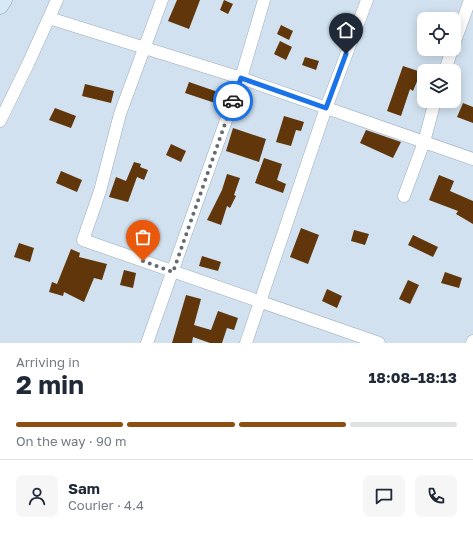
<!DOCTYPE html>
<meta charset="utf-8">
<style>
body{margin:0;font-family:"Golos Text",sans-serif;background:#f6f6f7;color:#1f2937;height:100vh;display:flex;flex-direction:column;font-size:15px;white-space:nowrap}
*{box-sizing:border-box;margin:0}
p{font-size:13px;color:#747a83}
.icon{flex:none;width:22px;height:22px;fill:none;stroke:currentColor;stroke-width:2;stroke-linecap:round;stroke-linejoin:round}
.map{position:relative;height:343px;overflow:hidden}
.side{display:flex;flex-direction:column;background:#fff;flex:1}
.side>*{flex:none}
.controls{position:absolute;left:417px;top:12px;display:grid;gap:8px}
.controls a{display:grid;place-items:center;width:44px;height:44px;border-radius:8px;background:#fff;box-shadow:0 2px 10px #0003;font-size:20px}
.pin{position:absolute;display:grid;place-items:center;width:34px;height:34px;color:#fff;margin:-41px -17px;border-radius:50% 50% 50% 0;rotate:-45deg;box-shadow:0 0 4px #0007}
.pin .icon{rotate:45deg}
.courier{position:absolute;display:grid;place-items:center;width:40px;height:40px;margin:-20px;border:3px solid #1a73e8;border-radius:50%;background:#fff;color:#222;box-shadow:0 1px 5px #0007}
.summary em{font-style:normal;font-weight:700}
.summary div{display:flex;flex-direction:column-reverse}
.summary{display:flex;align-items:center;justify-content:space-between;height:68px;padding:0 16px}
h1{font-size:26px;font-weight:700;line-height:30px}
.bar{display:grid;grid-template-columns:repeat(4,1fr);gap:6px 4px;align-content:center;height:48px;padding:0 16px}
.bar i{height:5px;border-radius:3px;background:#e0e1e3}
.bar .active{background:#8c4f0f}
.bar p{grid-column:span 4}
.line{display:flex;align-items:center;gap:10px;padding:0 16px;border-top:1px solid #e0e1e3}
.line div{flex:1}
.round{display:grid;place-items:center;flex:none;width:42px;height:42px;border-radius:8px;background:#f6f6f7}
.map>svg:first-child{display:block}
.building{fill:#60360a}
.lines{fill:none;stroke-linecap:round;stroke-linejoin:round}
.minor-casing{stroke:#9dacb9;stroke-width:13}
.major-casing{stroke:#889daf;stroke-width:17}
.minor{stroke:#fff;stroke-width:12}
.major{stroke:#d7e9f7;stroke-width:16}
.done{stroke:#626b74;stroke-width:4;stroke-dasharray:0 7.2}
.route{stroke:#1a73e8;stroke-width:5}
</style>
<div class="map">
<svg width="473" height="343" viewBox="0 0 473 343">
<rect width="100%" height="100%" fill="#d1e1ef"/>
<path class="building" d="M177,0H200L189,29L168,21Z
M224,0L233,4L228,14L220,10Z
M281,25L293,31L289,40L277,34Z
M280,41L292,47L286,60L274,54Z
M305,57L319,61L316,70L302,65Z
M403,66L421,72L413,91L410,89L401,116L387,111Z
M189,82L218,92L215,103L185,93Z
M85,84L114,91L111,103L82,96Z
M463,103L473,107V123L457,117Z
M55,108L76,116L71,128L49,120Z
M284,116L304,122L301,131L296,130L291,146L276,142Z
M233,128L266,139L259,162L226,151Z
M366,130L401,142L393,158L360,143Z
M171,144L186,151L181,162L166,155Z
M264,158L282,164L277,180L286,184L283,193L255,183Z
M134,162L141,164L140,167L148,170L144,180L137,177L128,202L109,197L116,177L126,181Z
M61,171L82,180L77,192L56,183Z
M227,174L240,178L234,195L236,196L230,208L227,206L221,225L207,220L222,190Z
M439,175L454,181L450,191L473,201V224L456,214L458,211L429,200Z
M301,228L319,235L308,264L290,257Z
M354,230L369,234L365,245L351,241Z
M413,235L438,247L433,257L408,245Z
M19,243L34,248L30,262L14,257Z
M71,249L80,253L79,257L107,264L102,280L94,278L84,302L64,292L63,296L49,292L52,282L57,284Z
M202,256L221,262L218,271L199,266Z
M124,270L136,273L133,288L120,285Z
M445,272L462,278L459,288L441,283Z
M408,280L419,285L410,304L399,299Z
M327,289L342,296L337,308L322,301Z
M186,295L201,299L194,325L211,330L218,311L238,318L234,330L227,328L222,343H210L193,337L192,343H172Z"/>
<g class="lines">
<g class="minor-casing">
<path id="minor" d="M162,0L120,114L100,191L83,240L379,343
M49,18L241,78L473,159
M454,44L470,0
M445,71L452,49
M0,121L28,64L57,0
M404,196L424,142L435,101
M147,343L241,78L264,0
M246,343L326,108L367,0
M472,343L473,341"/>
</g>
<g class="major-casing">
<path id="major" d="M0,6L4,0"/>
</g>
<use href="#minor" class="minor"/>
<use href="#major" class="major"/>
</g>
<g class="lines">
<path class="done" d="M143,261L173,272L233,101"/>
<path class="route" d="M233,101L241,78L326,108L346,54"/>
</g>
</svg>
<div class="controls">
<a><svg class="icon" aria-label="locate" viewBox="0 0 24 24"><circle cx="12" cy="12" r="6"/><path d="M12 2v4M12 18v4M2 12h4M18 12h4"/></svg></a>
<a><svg class="icon" aria-label="layers" viewBox="0 0 24 24"><path d="M12 4l9 5-9 5-9-5zM3 14l9 5 9-5"/></svg></a>
</div>
<div class="pin" style="left:143px;top:261px;background:#ea580c"><svg class="icon" aria-label="bag" viewBox="0 0 24 24"><path d="M5 8h14l-1 12H6zM9 8a3 3 0 0 1 6 0"/></svg></div>
<div class="pin" style="left:346px;top:54px;background:#1f2937"><svg class="icon" aria-label="home" viewBox="0 0 24 24"><path d="M3 11l9-7 9 7M6 9v11h12V9"/></svg></div>
<div class="courier" style="left:233px;top:101px"><svg class="icon" aria-label="car" viewBox="0 0 24 24"><path d="M5 17H2v-5l4-1 3-4h7l3 4 3 1v5h-3M9 17h6M6 11h13"/><circle cx="7" cy="17" r="2"/><circle cx="17" cy="17" r="2"/></svg></div>
</div>
<section class="side">
<div class="summary"><div><h1>2 min</h1><p>Arriving in</p></div><em>18:08–18:13</em></div>
<div class="bar"><i class="active"></i><i class="active"></i><i class="active"></i><i></i><p>On the way · 90 m</p></div>
<div class="line" style="height:72px"><a class="round"><svg class="icon" aria-label="person" viewBox="0 0 24 24"><circle cx="12" cy="8" r="4"/><path d="M4 21q1-7 8-7t8 7"/></svg></a><div><b>Sam</b><p>Courier · 4.4</p></div><a class="round"><svg class="icon" aria-label="chat" viewBox="0 0 24 24"><path d="M4 5h16v11H9l-5 4z"/></svg></a><a class="round"><svg class="icon" aria-label="phone" viewBox="0 0 24 24"><path d="M5 4h4l2 5-3 2q2 4 5 5l2-3 5 2v4C11 20 4 13 5 4z"/></svg></a></div>
</section>
